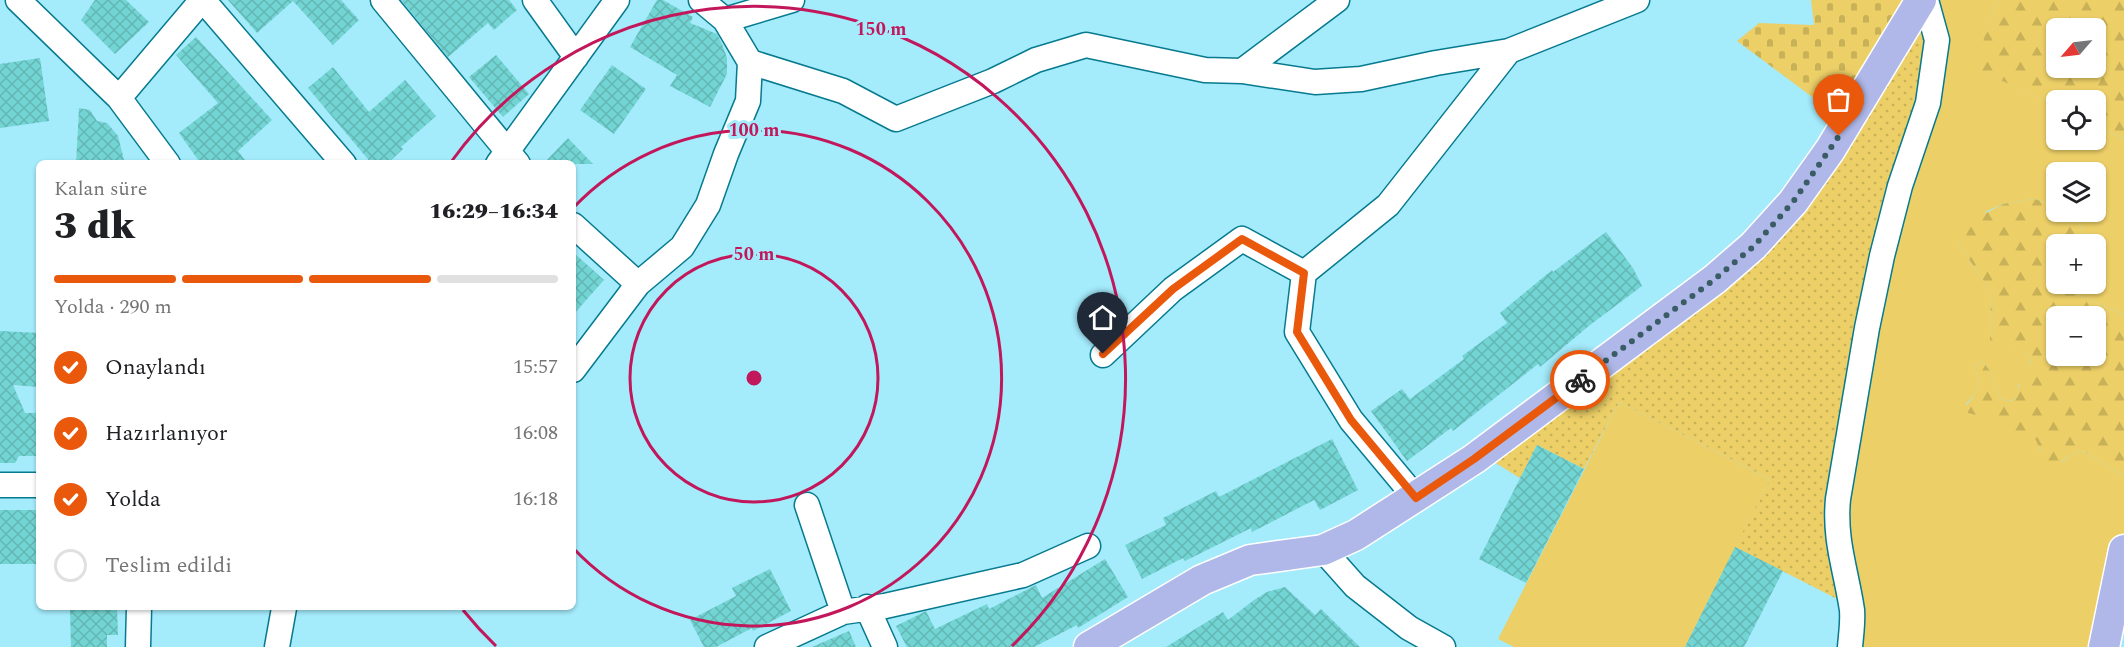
<!DOCTYPE html>
<html lang="tr">
<meta charset="utf-8">
<style>
body{margin:0;font-family:Spectral,serif;background:#f2f2f2;color:#202124;height:100vh;display:flex;flex-direction:column;font-size:22px;white-space:nowrap}
*{box-sizing:border-box;margin:0}
p{font-size:20px;color:#757577}
.icon{flex:none;width:33px;height:33px;fill:none;stroke:currentColor;stroke-width:2;stroke-linecap:round;stroke-linejoin:round}
.map{position:relative;flex:1;overflow:hidden}
.drawer{position:absolute;left:36px;top:160px;width:540px;height:450px;display:flex;flex-direction:column;background:#fff;border-radius:9px;box-shadow:0 2px 4px #0004}
.drawer>*{flex:none}
.needle{width:39px;rotate:242deg}
.fabs{position:absolute;left:2046px;top:18px;display:grid;gap:12px}
.fabs a{display:grid;place-items:center;width:60px;height:60px;border-radius:9px;background:#fff;box-shadow:0 2px 4px #0004;font-size:30px}
.pin{position:absolute;display:grid;place-items:center;width:51px;height:51px;color:#fff;margin:-62px -26px;border-radius:50% 50% 50% 0;rotate:-45deg;box-shadow:0 0 6px #0007}
.pin .icon{rotate:45deg}
.courier{position:absolute;display:grid;place-items:center;width:60px;height:60px;margin:-30px;border:4px solid #ea580c;border-radius:50%;background:#fff;color:#222;box-shadow:0 2px 8px #0007}
.headline em{font-style:normal;font-weight:800}
.headline div{display:flex;flex-direction:column-reverse}
.headline{display:flex;align-items:center;justify-content:space-between;height:102px;padding:0 18px}
h1{font-size:39px;font-weight:800;line-height:45px}
.bar{display:grid;grid-template-columns:repeat(4,1fr);gap:9px 6px;align-content:center;height:72px;padding:0 18px}
.bar i{height:8px;border-radius:4px;background:#e0e0e0}
.bar .selected{background:#ea580c}
.bar p{grid-column:span 4}
ol{padding:0 18px;list-style:none}
li{display:flex;align-items:center;gap:18px;height:66px}
li p{margin-inline-start:auto}
li .icon{padding:6px;border-radius:50%;background:#ea580c;color:#fff;stroke-width:4}
li:last-child{color:#757577}
li i{width:33px;height:33px;border:3px solid #e0e0e0;border-radius:50%}
.map>svg:first-child{display:block}
.green{fill:#eccf67}
.forest{fill:url(#forest-firs);fill-rule:evenodd}
.cemetery{fill:url(#cemetery-stones)}
.park{fill:url(#park-dots)}
.building{fill:url(#building-cross-hatch)}
.lines{fill:none;stroke-linecap:round;stroke-linejoin:round}
.minor-casing{stroke:#067a8e;stroke-width:27}
.major-casing{stroke:#fff;stroke-width:33}
.minor{stroke:#fff;stroke-width:24}
.major{stroke:#afb8e8;stroke-width:30}
.done{stroke:#395c65;stroke-width:6;stroke-dasharray:0 10.8}
.route{stroke:#ea580c;stroke-width:8}
.ring{fill:none;stroke:#c2185b;stroke-width:3}
.centre{fill:#c2185b;stroke:#a4ebfc;stroke-width:3}
.ring-label{font-size:18px;text-anchor:middle;font-weight:bold;fill:#c2185b;stroke:#a4ebfc;stroke-width:6;stroke-linejoin:round;paint-order:stroke}
</style>
<div class="map">
<svg width="2124" height="647" viewBox="0 0 2124 647">
<defs>
<pattern id="forest-firs" width="22" height="20" patternUnits="userSpaceOnUse" patternTransform="scale(1.5)"><rect width="22" height="20" fill="#eccf67"/><path d="M5 1l3.5 6h-7zM16 11l3.5 6h-7z" fill="#c9b158"/></pattern>
<pattern id="cemetery-stones" width="16" height="16" patternUnits="userSpaceOnUse" patternTransform="scale(1.5)"><rect width="16" height="16" fill="#eccf67"/><path d="M2 7V4a2 2 0 0 1 4 0v3zM10 15v-3a2 2 0 0 1 4 0v3z" fill="#c9b158"/></pattern>
<pattern id="park-dots" width="8" height="8" patternUnits="userSpaceOnUse" patternTransform="scale(1.5)"><rect width="8" height="8" fill="#eccf67"/><path d="M2 2h.1M6 6h.1" fill="none" stroke="#c9b158" stroke-width="1.8" stroke-linecap="round"/></pattern>
<pattern id="building-cross-hatch" width="8" height="8" patternUnits="userSpaceOnUse" patternTransform="scale(1.5)"><rect width="8" height="8" fill="#73d5d3"/><path d="M0 0l8 8M0 8l8-8" fill="none" stroke="#62b6b4"/></pattern>
</defs>
<rect width="100%" height="100%" fill="#a4ebfc"/>
<path class="green" d="M1926,0H1999L1992,12L1976,68L2056,106V140H2096V125L2124,139V315L2056,285V279V284H2096V244H2083L2080,225L2064,212H2096V172H2056V205L2034,199L2003,204L1987,211L1958,243L1991,292L1990,340L2021,348L2031,358L2028,372L2018,386V395L2013,400L2008,401L1999,397L1990,371L1984,363L1979,362L1974,367L1980,383L1976,393L1966,404C1987,418 2006,432 2032,433L2038,443L2040,451L2062,462L2071,455L2084,451L2124,477V550L2104,647H1850L1839,547Z
M1619,402L1770,479L1685,647H1514L1498,639Z"/>
<path class="forest" d="M1999,0H2124V139L2096,125V100H2056V106L1975,68L1992,12ZM2056,28H2096V68H2056Z
M2034,199L2056,205V212H2064L2080,225L2083,244H2056V285L2124,315V477L2084,451L2071,455L2054,467C2040,457 2041,447 2032,434L2006,430L1984,417L1968,413L1965,407L1976,393L1980,383L1974,367L1979,362L1984,363L1990,371L1999,397C2004,399 2008,403 2013,400C2019,396 2017,391 2019,386C2022,374 2030,372 2031,358C2021,348 2013,343 1998,347L1990,340L1991,292L1958,243L1965,224L2003,204ZM2056,316H2096V356H2056Z"/>
<path class="cemetery" d="M1811,0H1921L1847,123L1737,41L1759,23L1814,25Z"/>
<path class="park" d="M1921,0L1937,40L1838,499L1851,606L1735,547L1770,479L1619,402L1584,469L1537,445L1520,478L1481,454L1754,246Z"/>
<path class="building" d="M95,0H126L149,22L115,54L81,20Z
M228,0H341L359,20L333,45L293,1L257,33Z
M401,0H509L517,10L494,30L488,23L448,57Z
M657,0H663L693,17L690,23L717,34L722,44L727,58V74L710,107L670,86L677,75L630,47Z
M196,37L272,120L238,151L248,164H201L179,133L218,103L176,55Z
M496,55L529,94L503,117L469,77Z
M40,58L49,121L0,128V64Z
M612,65L646,89L614,134L580,110Z
M333,67L369,112L405,80L436,116L401,147L403,149L387,164H372L308,88Z
M79,108L90,110L97,121L107,123L118,136L125,164H76Z
M568,138L593,164H543Z
M1606,232L1633,268L1642,286L1590,325L1540,367L1538,364L1453,431L1451,428L1407,461L1371,411L1402,389L1410,399L1464,359L1462,356L1507,323L1500,313L1552,270L1553,272Z
M573,252L604,280L573,315Z
M0,331L39,333V387L13,385L25,413H39V456H19L15,463H0Z
M1332,439L1358,490L1320,510L1314,500L1252,532L1251,528L1185,561L1183,558L1142,579L1125,545L1166,525L1163,518L1216,491L1219,497Z
M1537,445L1584,469L1526,583L1479,559Z
M0,510H39V564H0Z
M1735,547L1783,571L1744,647H1685Z
M1105,559L1128,597L1078,628L1077,625L1034,647H907L896,626L926,611L935,629L987,604L989,609L1036,585L1042,598Z
M770,569L791,611L753,631L752,628L716,647H704L690,620L736,596L732,588Z
M1285,587L1315,615L1321,609L1360,647H1166L1223,612L1228,620L1254,600L1267,592Z
M70,608H117L118,635H107V647H71Z
M849,631L856,647H812Z"/>
<g class="lines">
<g class="minor-casing">
<path id="minor" d="M18,0L119,98L168,164
M203,0L344,164
M383,0L518,164
M535,0L576,57
M725,20L792,0
M750,62L843,91L896,119L993,81L1036,60L1086,45L1205,70L1242,71L1315,82L1361,79L1436,63L1509,51L1637,0
M1242,71L1337,0
M119,98L202,0
M498,164L617,0
M573,225L638,284
M1103,355L1173,289L1242,239L1304,273
M573,370L638,284L682,247L708,205L726,154L748,101L750,62L725,20L701,0
M0,485H39
M1416,498L1351,420L1297,332L1304,273L1388,205L1509,51
M807,505L843,612
M1323,550L1355,586L1409,628L1443,647
M867,607L885,647
M138,647L139,608
M277,647L284,608
M767,647L843,612L885,606L1023,575L1088,546
M1850,647C1851,635 1853,622 1852,610C1846,570 1834,540 1838,499L1867,328L1882,256L1900,186L1928,103L1937,40L1926,0"/>
</g>
<g class="major-casing">
<path id="major" d="M1089,647L1202,580L1250,560L1323,550L1356,535L1474,459L1715,279L1753,246L1793,202L1830,150L1921,0
M2104,647L2124,550"/>
</g>
<use href="#minor" class="minor"/>
<use href="#major" class="major"/>
</g>
<g class="lines">
<path class="done" d="M1580,380L1715,279L1754,246L1793,202L1839,136"/>
<path class="route" d="M1103,354L1173,289L1242,239L1304,273L1297,332L1351,420L1416,498L1474,459L1580,380"/>
</g>
<g class="ring">
<circle cx="754" cy="378" r="124"/>
<path d="M574 207A248 248 0 1 1 574 549"/>
<path d="M496 646A372 372 0 0 1 463 610M451 162A372 372 0 1 1 1012 646"/>
</g>
<circle cx="754" cy="378" r="9" class="centre"/>
<g class="ring-label">
<text x="881" y="35">150 m</text>
<text x="754" y="136">100 m</text>
<text x="754" y="260">50 m</text>
</g>
</svg>
<div class="fabs">
<a><svg class="needle" viewBox="-14 -14 28 28"><path d="M0-13l5 13h-10z" fill="#e53935"/><path d="M0 13l5-13h-10z" fill="#757577"/></svg></a>
<a><svg class="icon" aria-label="locate" viewBox="0 0 24 24"><circle cx="12" cy="12" r="6"/><path d="M12 2v4M12 18v4M2 12h4M18 12h4"/></svg></a>
<a><svg class="icon" aria-label="layers" viewBox="0 0 24 24"><path d="M12 4l9 5-9 5-9-5zM3 14l9 5 9-5"/></svg></a>
<a>+</a>
<a>−</a>
</div>
<div class="pin" style="left:1839px;top:136px;background:#ea580c"><svg class="icon" aria-label="bag" viewBox="0 0 24 24"><path d="M5 8h14l-1 12H6zM9 8a3 3 0 0 1 6 0"/></svg></div>
<div class="pin" style="left:1103px;top:354px;background:#1f2937"><svg class="icon" aria-label="home" viewBox="0 0 24 24"><path d="M3 11l9-7 9 7M6 9v11h12V9"/></svg></div>
<div class="courier" style="left:1580px;top:380px"><svg class="icon" aria-label="bike" viewBox="0 0 24 24"><circle cx="6" cy="16" r="4"/><circle cx="18" cy="16" r="4"/><path d="M6 16l4-8h5l3 8M10 8l3 8H6M13 5h3"/></svg></div>
<section class="drawer">
<div class="headline"><div><h1>3 dk</h1><p>Kalan süre</p></div><em>16:29–16:34</em></div>
<div class="bar"><i class="selected"></i><i class="selected"></i><i class="selected"></i><i></i><p>Yolda · 290 m</p></div>
<ol>
<li><svg class="icon" aria-label="check" viewBox="0 0 24 24"><path d="M5 12l5 5 9-10"/></svg>Onaylandı<p>15:57</p></li>
<li><svg class="icon" aria-label="check" viewBox="0 0 24 24"><path d="M5 12l5 5 9-10"/></svg>Hazırlanıyor<p>16:08</p></li>
<li><svg class="icon" aria-label="check" viewBox="0 0 24 24"><path d="M5 12l5 5 9-10"/></svg>Yolda<p>16:18</p></li>
<li><i></i>Teslim edildi</li>
</ol>
</section>
</div>
